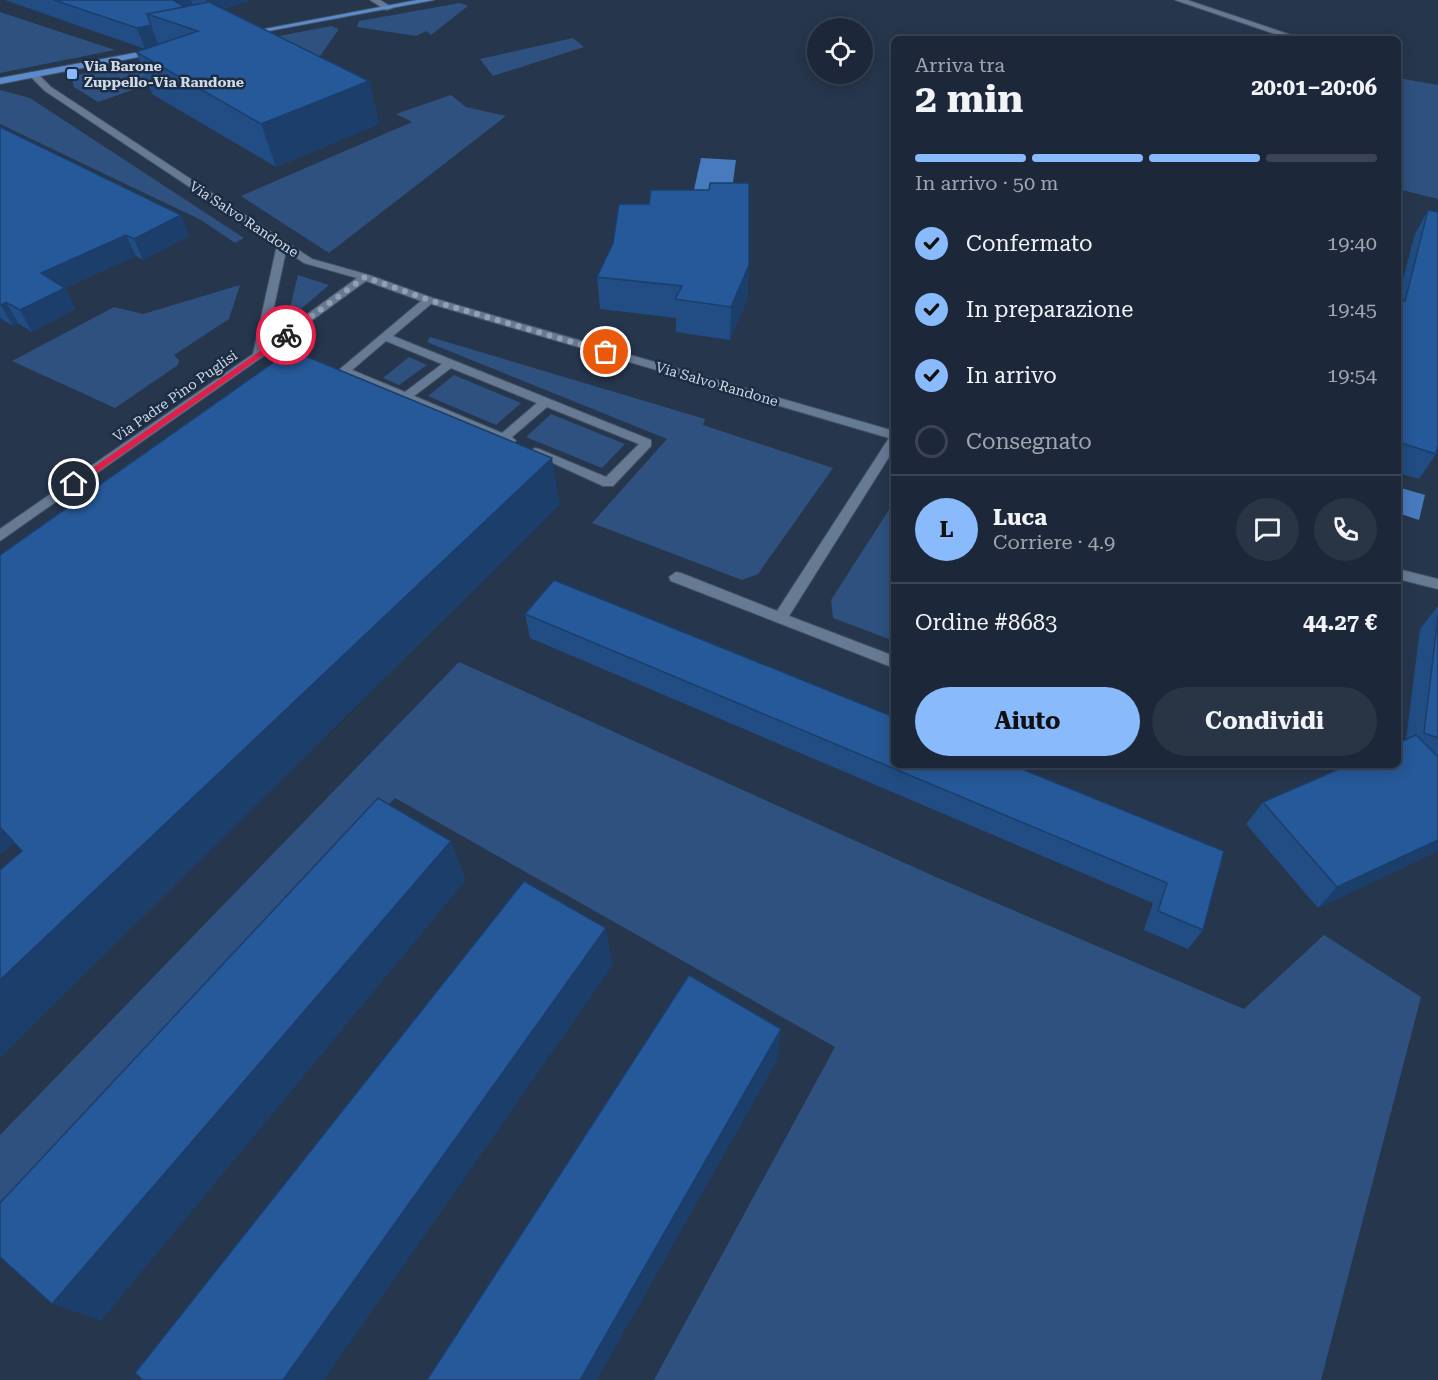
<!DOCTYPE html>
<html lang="it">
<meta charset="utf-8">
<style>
body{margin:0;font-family:"Roboto Serif",serif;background:#293445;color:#f1f3f6;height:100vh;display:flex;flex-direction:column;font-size:22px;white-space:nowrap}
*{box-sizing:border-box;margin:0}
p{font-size:20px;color:#a0a6af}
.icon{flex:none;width:33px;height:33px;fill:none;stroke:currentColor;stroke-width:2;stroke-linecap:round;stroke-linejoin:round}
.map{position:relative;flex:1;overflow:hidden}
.panel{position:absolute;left:891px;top:36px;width:510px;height:732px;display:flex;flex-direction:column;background:#1c283a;border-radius:9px;box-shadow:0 3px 15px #0003,0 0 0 2px #3a4454}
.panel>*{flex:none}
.tools{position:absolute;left:807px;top:18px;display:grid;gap:12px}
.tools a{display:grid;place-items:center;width:66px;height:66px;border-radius:50%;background:#1c283a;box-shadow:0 3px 15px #0003,0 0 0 2px #3a4454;font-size:30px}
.pin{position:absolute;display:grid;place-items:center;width:51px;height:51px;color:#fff;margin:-26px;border:3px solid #fff;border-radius:50%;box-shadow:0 2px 6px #0007}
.courier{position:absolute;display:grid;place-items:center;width:60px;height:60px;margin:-30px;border:4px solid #e11d48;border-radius:50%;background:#fff;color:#222;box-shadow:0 2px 8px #0007}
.head em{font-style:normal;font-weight:700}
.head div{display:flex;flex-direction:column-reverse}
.head{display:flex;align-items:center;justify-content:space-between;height:102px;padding:0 24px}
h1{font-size:39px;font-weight:700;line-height:45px}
.bar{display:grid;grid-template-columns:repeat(4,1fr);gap:9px 6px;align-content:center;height:72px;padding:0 24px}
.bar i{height:8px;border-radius:4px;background:#3a4454}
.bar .current{background:#89bafc}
.bar p{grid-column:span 4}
.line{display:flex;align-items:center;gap:15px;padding:0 24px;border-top:2px solid #3a4454}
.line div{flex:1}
.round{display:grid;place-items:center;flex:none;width:63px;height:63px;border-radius:32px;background:#293445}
ol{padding:0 24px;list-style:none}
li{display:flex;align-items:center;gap:18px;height:66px}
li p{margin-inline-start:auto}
li .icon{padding:6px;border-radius:50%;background:#89bafc;color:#111;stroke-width:4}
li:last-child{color:#a0a6af}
li i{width:33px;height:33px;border:3px solid #3a4454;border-radius:50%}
.cta{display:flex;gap:12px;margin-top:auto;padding:12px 24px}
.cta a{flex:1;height:69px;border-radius:36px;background:#89bafc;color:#111;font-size:24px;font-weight:700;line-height:69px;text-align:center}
.cta a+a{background:#293445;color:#f1f3f6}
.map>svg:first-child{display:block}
.green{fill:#2e517f}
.water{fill:#487bbe}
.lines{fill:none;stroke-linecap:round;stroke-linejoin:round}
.minor-casing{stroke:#445265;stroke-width:2}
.major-casing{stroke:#445265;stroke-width:2}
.minor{fill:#677a94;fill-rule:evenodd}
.major{fill:#5a8bcc;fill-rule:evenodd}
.wall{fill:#214d84}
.shaded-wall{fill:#1b3e6b}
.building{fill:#265999;stroke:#1b3e6b;stroke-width:1.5}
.route{fill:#e11d48}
.done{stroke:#94a0b1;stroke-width:6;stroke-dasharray:0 10.8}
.poi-dot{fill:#89bafc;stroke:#1c2c42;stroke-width:2}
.labels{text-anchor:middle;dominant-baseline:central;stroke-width:5;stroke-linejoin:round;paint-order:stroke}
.far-poi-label{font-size:14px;font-weight:bold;fill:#cfd9e7;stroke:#1c2c42;text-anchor:start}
.far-street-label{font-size:14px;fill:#cfd9e7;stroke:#1c2c42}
</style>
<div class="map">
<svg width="1438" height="1380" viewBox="0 0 1438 1380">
<rect width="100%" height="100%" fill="#26364d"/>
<path class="green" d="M460,3L468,6L431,35L427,31L416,36L357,27L359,21Z
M0,12L115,50L0,73Z
M331,26L339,29L310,70L261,45L98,102L74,87L71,76Z
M573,38L584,47L493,76L480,59Z
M1398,78L1438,85V199L1398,189Z
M0,90L30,98L244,238L235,243L201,220L0,124Z
M451,95L466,107L506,116L329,253L241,196L412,122L396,114Z
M298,275L329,285L295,314L289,312Z
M240,285L229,319L174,355L179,360L178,365L115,408L12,361L114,307L143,314Z
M430,337L705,419L703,425L833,468L758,574L742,580L592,523L667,439L427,342Z
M409,357L427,365L399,385L383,378Z
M454,375L521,403L496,425L428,396Z
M551,414L625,444L602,468L526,437Z
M894,502V641L833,618L831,600Z
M459,662L938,878L1244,1009L1324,935L1421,997L1321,1380H654L835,1047L395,798L5,1219L0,1215V1135Z"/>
<path class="water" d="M701,158L736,160L731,197L693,194Z
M1398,487L1425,495L1419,520L1398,513Z"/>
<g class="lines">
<g class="minor-casing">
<path id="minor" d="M370,0H380L393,8L386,10Z
M1175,0H1187L1297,37L1290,39Z
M30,72H36L51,87L312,259L369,275L433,298L894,431V449L789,616L894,656V668L671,581L669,577L676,572L681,573L777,611L889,438L431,304L393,336L651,440V446L613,486H603L529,452L535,448L539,449L606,477L639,444L547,407L512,437L516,441L510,445L340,373V369L421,301L366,281L262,357L0,541V529L253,354L277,245L45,91L30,76ZM286,251L304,263L357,278L266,344ZM386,341L442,364L405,392L352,370ZM451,368L537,403L502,433L414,396Z
M1398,569L1438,579V589L1398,579Z"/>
</g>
<g class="major-casing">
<path id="major" d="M417,0H434L247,35L243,33Z
M156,49H159V53L0,84V78Z"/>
</g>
<use href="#minor" class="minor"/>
<use href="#major" class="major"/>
</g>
<path class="wall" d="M5,0H252L222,9L369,81L379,124L276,167L152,94L136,52L145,49Z
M0,127L181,215L189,236L143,260L136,256L65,288L76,309L32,332L18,323L13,326L0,318Z
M649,204L748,298L730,340L676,332V318L600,309L597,277Z
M1428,210L1436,454L1419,479L1398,473V298L1415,234Z
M1438,606V851L1318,908L1246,824L1263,802L1406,740L1420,629Z
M525,614L1224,851L1203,930L1188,949L1144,930L1153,903L530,638Z"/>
<path class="shaded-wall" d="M173,0H191L196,16L198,31Z
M206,0H252L210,12Z
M151,25L159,46L145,49L137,28Z
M369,81L379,124L276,167L261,124Z
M181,215L189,236L143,260L134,239Z
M126,235L136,256L65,288L76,309L32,332L20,310L41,273Z
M749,265L748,298L730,340L731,307Z
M6,302L18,323L13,326L1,305Z
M552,458L560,505L0,1058V980Z
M0,824L17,840L0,855Z
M1438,840V851L1318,908L1337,887Z
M451,841L466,880L101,1321L52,1304Z
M606,928L613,965L324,1380H283Z
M781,1029L777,1061L597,1380H580Z"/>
<path class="building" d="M54,0H174H173L185,7L147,14L151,25L137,28Z
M209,2L369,81L261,124L136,52L198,31L147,14Z
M0,127L181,215L134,239L126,235L41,273L65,288L20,310L6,302L1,305H0Z
M710,183H749V265L731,307L675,299L682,286L597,277L613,243L619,204H649L651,190H709Z
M1428,210L1438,212V446L1436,454L1398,442V299L1405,301Z
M291,350L552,458L0,980V870L22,851L0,827V555Z
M554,580L894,717V765H1012L1224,851L1203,930L1158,911L1167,883L525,614Z
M1438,616V738L1424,733Z
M1416,735L1438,757V840L1337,887L1263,802L1348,765H1398V743Z
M378,798L451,841L52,1304L0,1257V1203Z
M524,881L606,928L283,1380H143L135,1373Z
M689,975L781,1029L580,1380H427Z"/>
<path class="route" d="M286,333L289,337L77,486H71V483Z"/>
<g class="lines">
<path class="done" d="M286,335L365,277L429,300L606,352"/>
</g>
<rect class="poi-dot" x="66" y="68" width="12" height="12" rx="3"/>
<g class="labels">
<g class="far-poi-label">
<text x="84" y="66">Via Barone<tspan x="84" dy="16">Zuppello-Via Randone</tspan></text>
</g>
<g class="far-street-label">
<text transform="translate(244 219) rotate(33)">Via Salvo Randone</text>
<text transform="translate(717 384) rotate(16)">Via Salvo Randone</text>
<text transform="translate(175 396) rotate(-35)">Via Padre Pino Puglisi</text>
</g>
</g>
</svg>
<div class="tools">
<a><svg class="icon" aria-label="locate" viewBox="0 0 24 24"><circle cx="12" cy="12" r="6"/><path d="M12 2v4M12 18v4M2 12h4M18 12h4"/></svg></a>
</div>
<div class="pin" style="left:606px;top:352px;background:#ea580c"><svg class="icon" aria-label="bag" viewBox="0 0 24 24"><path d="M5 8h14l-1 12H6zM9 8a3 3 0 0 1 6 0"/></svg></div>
<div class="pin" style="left:74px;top:484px;background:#1f2937"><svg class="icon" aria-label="home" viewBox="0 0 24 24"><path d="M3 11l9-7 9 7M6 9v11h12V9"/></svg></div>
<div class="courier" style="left:286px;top:335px"><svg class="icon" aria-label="bike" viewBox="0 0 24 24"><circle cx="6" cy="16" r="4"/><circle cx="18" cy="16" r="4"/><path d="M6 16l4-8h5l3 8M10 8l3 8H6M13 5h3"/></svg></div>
<section class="panel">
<div class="head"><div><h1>2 min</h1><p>Arriva tra</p></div><em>20:01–20:06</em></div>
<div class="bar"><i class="current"></i><i class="current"></i><i class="current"></i><i></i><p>In arrivo · 50 m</p></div>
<ol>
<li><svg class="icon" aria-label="check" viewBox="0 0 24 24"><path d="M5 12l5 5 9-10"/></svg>Confermato<p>19:40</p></li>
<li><svg class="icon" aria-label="check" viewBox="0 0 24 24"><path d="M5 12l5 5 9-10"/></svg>In preparazione<p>19:45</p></li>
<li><svg class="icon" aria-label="check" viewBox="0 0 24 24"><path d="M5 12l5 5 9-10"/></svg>In arrivo<p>19:54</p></li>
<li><i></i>Consegnato</li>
</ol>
<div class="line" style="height:108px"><b class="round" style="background:#89bafc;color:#111">L</b><div><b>Luca</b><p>Corriere · 4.9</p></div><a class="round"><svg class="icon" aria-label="chat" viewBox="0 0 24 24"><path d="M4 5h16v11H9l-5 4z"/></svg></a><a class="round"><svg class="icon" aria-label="phone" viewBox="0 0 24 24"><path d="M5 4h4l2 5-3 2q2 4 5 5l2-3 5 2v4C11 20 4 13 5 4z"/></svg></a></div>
<div class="line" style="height:78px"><div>Ordine #8683</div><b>44.27 €</b></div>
<div class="cta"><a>Aiuto</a><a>Condividi</a></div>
</section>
</div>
